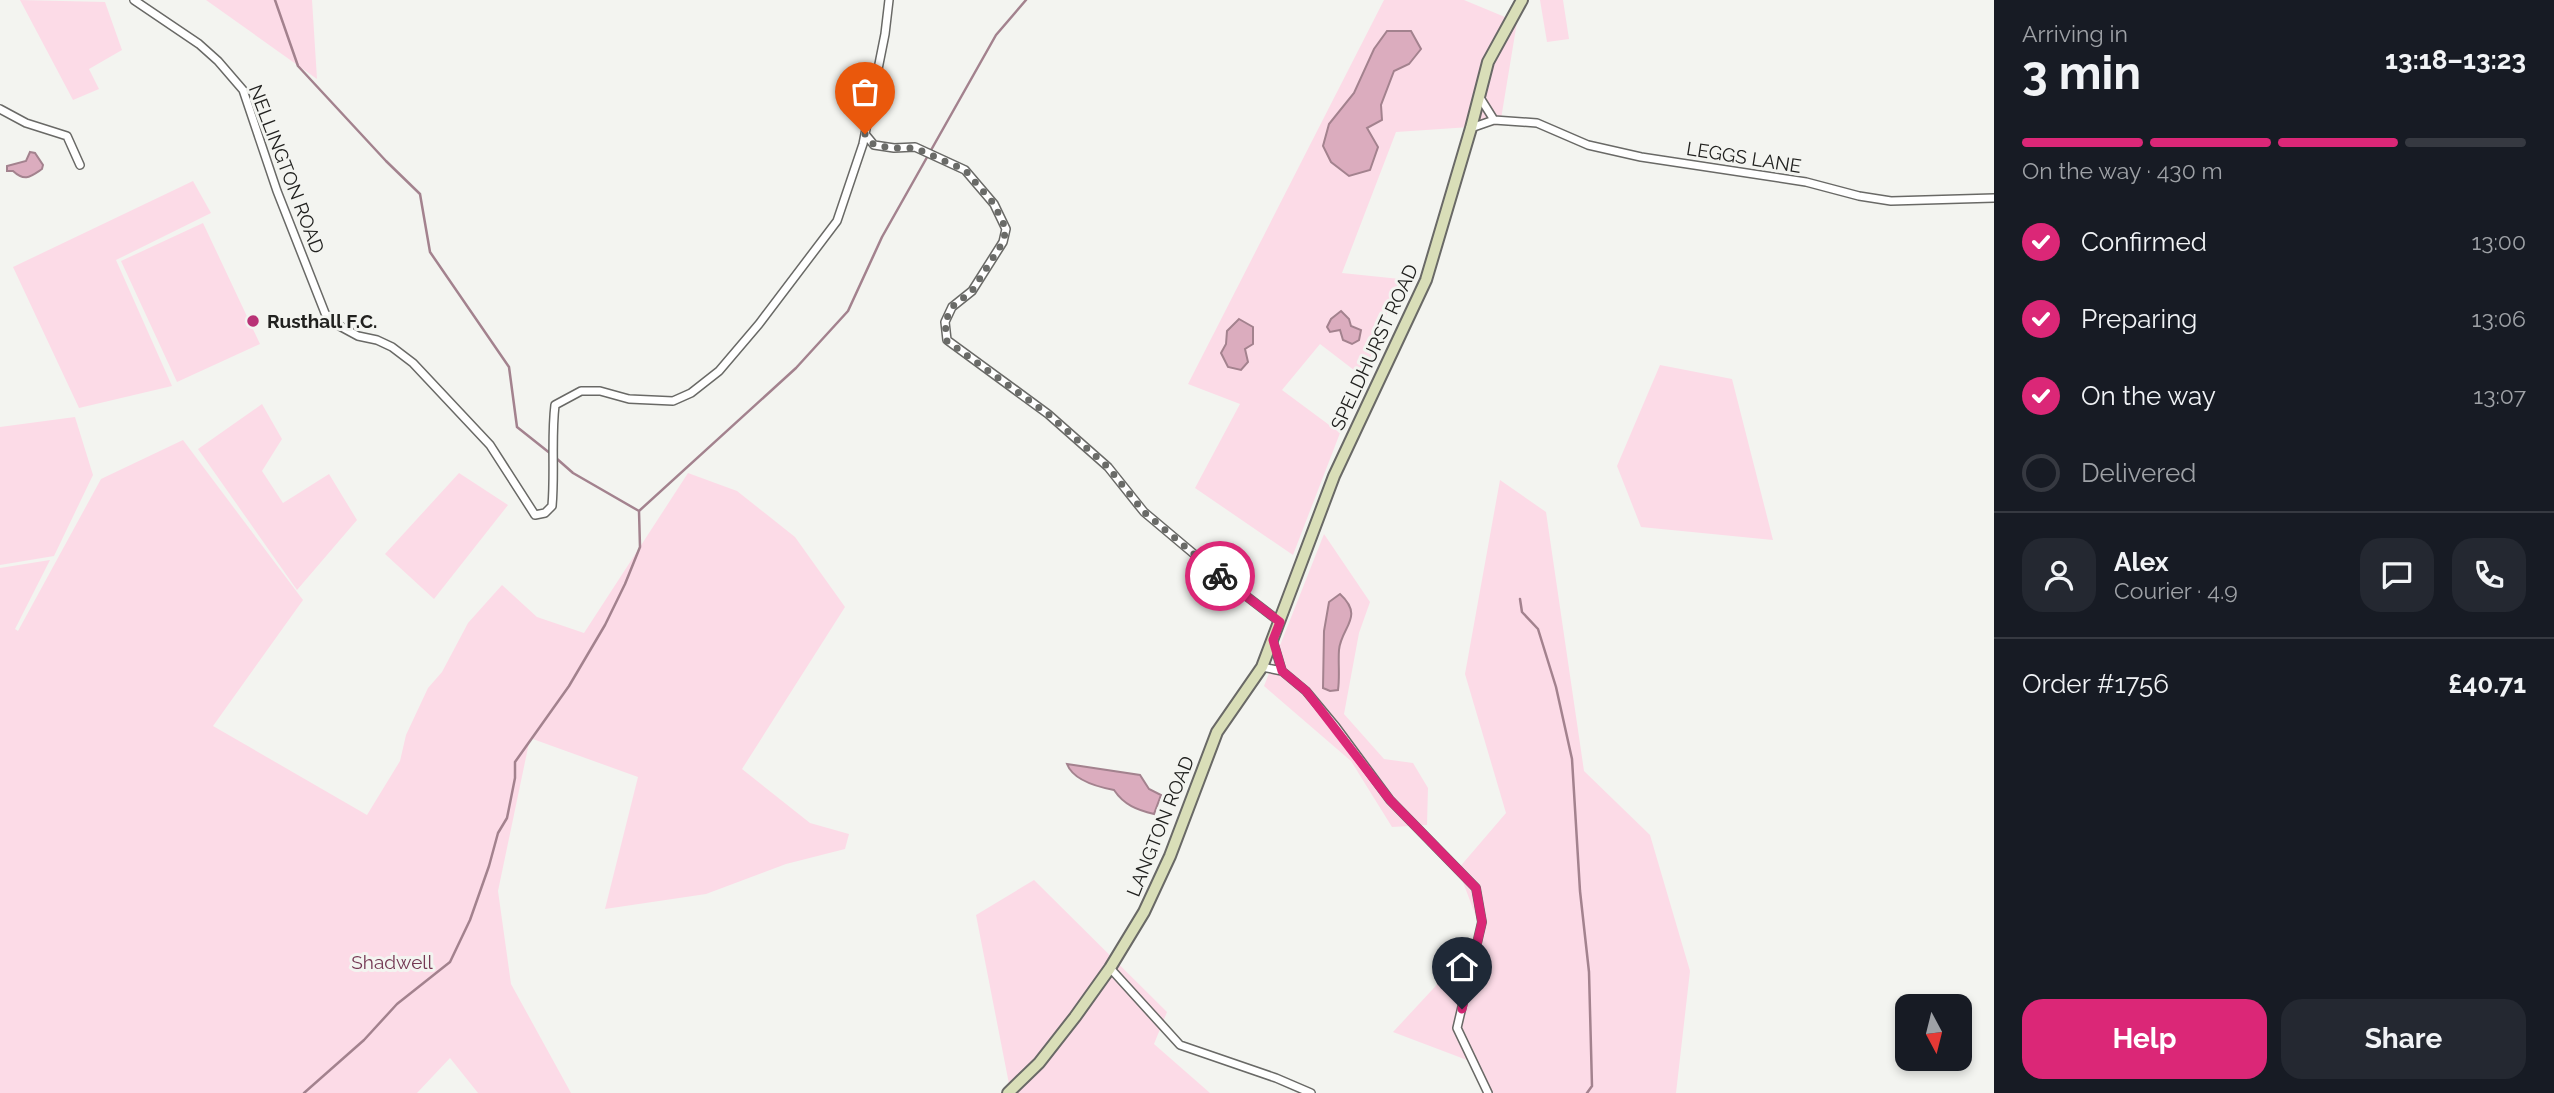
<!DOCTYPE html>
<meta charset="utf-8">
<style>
body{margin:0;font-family:Raleway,sans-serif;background:#242831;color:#f1f3f6;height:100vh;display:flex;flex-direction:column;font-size:26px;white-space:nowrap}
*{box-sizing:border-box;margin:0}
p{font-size:23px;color:#9ea1a6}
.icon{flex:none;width:38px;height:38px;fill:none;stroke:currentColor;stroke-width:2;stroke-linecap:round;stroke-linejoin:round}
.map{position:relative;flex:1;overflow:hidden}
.side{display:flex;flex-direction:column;background:#171b24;width:560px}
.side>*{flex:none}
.needle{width:46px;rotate:173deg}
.buttons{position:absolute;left:1895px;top:994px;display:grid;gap:14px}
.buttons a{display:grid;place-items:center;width:77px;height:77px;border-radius:14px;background:#171b24;box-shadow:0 4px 10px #0003;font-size:35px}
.pin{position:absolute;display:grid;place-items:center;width:60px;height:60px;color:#fff;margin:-72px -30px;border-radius:50% 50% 50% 0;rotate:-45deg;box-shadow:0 0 7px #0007}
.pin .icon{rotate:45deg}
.courier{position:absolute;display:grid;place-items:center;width:70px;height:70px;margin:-35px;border:5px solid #db2777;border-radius:50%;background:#fff;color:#222;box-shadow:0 2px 9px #0007}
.headline em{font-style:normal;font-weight:700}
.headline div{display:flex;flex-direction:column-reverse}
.headline{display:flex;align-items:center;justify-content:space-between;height:119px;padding:0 28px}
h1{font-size:46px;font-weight:700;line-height:52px}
.bar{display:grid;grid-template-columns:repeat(4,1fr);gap:10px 7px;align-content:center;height:84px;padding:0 28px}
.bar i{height:9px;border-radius:5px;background:#363941}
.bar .current{background:#db2777}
.bar p{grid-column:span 4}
.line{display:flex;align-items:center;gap:18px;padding:0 28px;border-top:2px solid #363941}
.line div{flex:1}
.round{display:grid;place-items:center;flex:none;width:74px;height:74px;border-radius:21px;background:#242831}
ol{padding:0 28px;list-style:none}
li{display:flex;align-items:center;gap:21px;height:77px}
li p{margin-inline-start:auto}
li .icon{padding:7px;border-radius:50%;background:#db2777;color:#fff;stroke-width:4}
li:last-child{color:#9ea1a6}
li i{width:38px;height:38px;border:4px solid #363941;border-radius:50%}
.button{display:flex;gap:14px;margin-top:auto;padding:14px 28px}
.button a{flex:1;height:80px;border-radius:21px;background:#db2777;color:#fff;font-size:28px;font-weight:700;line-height:80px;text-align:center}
.button a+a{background:#242831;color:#f1f3f6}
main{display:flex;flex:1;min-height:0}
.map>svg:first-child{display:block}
.green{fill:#fcdbe7}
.water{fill:#dbacbe;stroke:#a3828e;stroke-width:2}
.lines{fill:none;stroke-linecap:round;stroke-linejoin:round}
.stream{stroke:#a3828e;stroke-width:2.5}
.street-casing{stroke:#696966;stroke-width:10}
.secondary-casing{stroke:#696966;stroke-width:14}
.street{stroke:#fff;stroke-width:7}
.secondary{stroke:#d9deb8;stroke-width:10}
.done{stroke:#6a6b68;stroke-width:7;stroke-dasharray:0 12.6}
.route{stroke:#db2777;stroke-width:9}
.poi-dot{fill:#b83276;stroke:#f3f4f0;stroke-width:2.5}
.labels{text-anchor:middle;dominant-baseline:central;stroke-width:6;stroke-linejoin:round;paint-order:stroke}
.street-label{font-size:19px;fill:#21211f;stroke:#f3f4f0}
.poi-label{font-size:19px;font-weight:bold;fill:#21211f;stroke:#f3f4f0;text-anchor:start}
.park-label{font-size:19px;fill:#743853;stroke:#f3f4f0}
</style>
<main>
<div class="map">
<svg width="1994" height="1093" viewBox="0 0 1994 1093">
<rect width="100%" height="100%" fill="#f3f4f0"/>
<path class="green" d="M20,0L105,2L122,50L89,69L99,89L73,100Z
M206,0H312L317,79Z
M1384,0H1464L1517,22L1500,125L1396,132L1342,273L1400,279L1363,377L1320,344L1282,390L1340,433L1293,555L1195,488L1240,404L1188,384Z
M1540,0H1563L1569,39L1547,42Z
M193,181L211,213L116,260L172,386L79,408L13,267Z
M203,223L260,344L177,382L121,261Z
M1660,365L1732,379L1773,540L1641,527L1617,466Z
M262,404L282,439L262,471L283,503L329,474L357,520L297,590L198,449Z
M75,417L93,475L54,556L0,565V427Z
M183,440L303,600L213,726L367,815L400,761L406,735L428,688L442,672L468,623L502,585L537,617L584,633L688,473L737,491L795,537L845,607L742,769L810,823L849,834L845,849L786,864L706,894L605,909L638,777L530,738L498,891L511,984L571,1093H478L450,1058L417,1093H0V568L50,560L15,629L18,631L101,479Z
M459,473L508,505L434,599L385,554Z
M1500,480L1546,512L1584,771L1650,835L1690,971L1676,1093H1493L1467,1060L1393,1032L1483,935L1458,869L1506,813L1465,674Z
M1324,534L1370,602L1359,633L1344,714L1384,759L1413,763L1428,788L1427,825L1392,827L1351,761L1264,686Z
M1034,880L1167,1012L1154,1044L1210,1093H1014L1010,1089L976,915Z"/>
<path class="water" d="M1387,31H1411L1421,49L1409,64L1394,71L1381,105L1382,120L1367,128L1378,147L1370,170L1349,176L1331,162L1323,146L1329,124L1354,93L1374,49Z
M30,152L35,153L43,165L42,169C30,177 25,182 13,171H7V166L26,161Z
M1341,311L1349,319L1351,326L1361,330L1359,340L1352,344L1343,340L1340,330L1330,332L1327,327L1331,319Z
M1239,319L1253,327V344L1245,349L1248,362L1241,370L1228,367L1221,353L1226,344L1227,331Z
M1340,594C1365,617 1341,627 1339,650C1338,663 1340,676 1338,690L1330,691L1323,688L1324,631L1329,602Z
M1067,764L1140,775L1149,789L1161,795L1154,814C1137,810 1124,805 1114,790C1098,787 1073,780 1067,764Z"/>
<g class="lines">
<path class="stream" d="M275,0L298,66L386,161L420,194L430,252L509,367L517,427L551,454
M556,458L573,473L639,511L796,368L848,311L882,237L996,35L1026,0
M1520,599L1522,612L1538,629L1556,687L1572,759L1580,891L1589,972L1592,1086L1587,1093
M304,1093L364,1040L397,1004L450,962L470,920L489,866L498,833L507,818L515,778V762L569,686L605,625L625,584L640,547L639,511"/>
<g class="street-casing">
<path id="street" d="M134,0L199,44L218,61L243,90L277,191L325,313L334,323L358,336L377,340L392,347L413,363L490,445L535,515L545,513L552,506C555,472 551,438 555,405L581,391H600L629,399L673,401L691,393L719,371L759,324L837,221L863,144L885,34L889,0
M1479,96L1494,120
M0,109L26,123L67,136L80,165
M1471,128L1494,120L1537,123L1588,145L1641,157L1806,182L1859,196L1891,201L1994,198
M865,134L874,145L894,148L915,147L965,170L994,204L1006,229L1003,242L972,291L952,307L945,322L947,340L1048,414L1108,467L1144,512L1219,575L1280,622
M1273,641L1282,671
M1262,667L1282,671L1306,691L1336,727L1390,800L1476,888L1482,922L1457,1028L1488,1093
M1110,968L1180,1045L1276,1078L1311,1093"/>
</g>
<g class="secondary-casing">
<path id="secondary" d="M1008,1093L1039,1063L1075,1017L1110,968L1144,912L1170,856L1217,732L1262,667L1334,476L1426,280L1471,128L1488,62L1522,0"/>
</g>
<use href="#street" class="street"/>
<use href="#secondary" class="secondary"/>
</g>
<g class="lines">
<path class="done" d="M865,134L874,145L894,148H915L965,170L994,204L1006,229L1003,242L972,291L952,307L945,322L947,341L1048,414L1108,467L1144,512L1220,576"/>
<path class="route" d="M1220,576L1280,622L1273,640L1282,671L1306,691L1390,800L1476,888L1482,922L1462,1009"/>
</g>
<circle class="poi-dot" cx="253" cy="321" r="7"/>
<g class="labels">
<g class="street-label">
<text transform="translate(1744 157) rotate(9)">LEGGS LANE</text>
<text transform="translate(287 169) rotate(69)">NELLINGTON ROAD</text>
<text transform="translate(1374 347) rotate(-65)">SPELDHURST ROAD</text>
<text transform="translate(1160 826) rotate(-68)">LANGTON ROAD</text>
</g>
<g class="poi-label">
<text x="267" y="321">Rusthall F.C.</text>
</g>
<g class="park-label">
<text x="392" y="962">Shadwell</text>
</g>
</g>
</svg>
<div class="buttons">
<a><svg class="needle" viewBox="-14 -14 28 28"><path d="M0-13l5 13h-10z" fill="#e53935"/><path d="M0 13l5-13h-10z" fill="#9ea1a6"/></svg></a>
</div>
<div class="pin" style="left:865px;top:134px;background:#ea580c"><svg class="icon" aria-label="bag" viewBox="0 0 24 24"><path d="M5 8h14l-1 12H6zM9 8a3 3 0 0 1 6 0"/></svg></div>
<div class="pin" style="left:1462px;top:1009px;background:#1f2937"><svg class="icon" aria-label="home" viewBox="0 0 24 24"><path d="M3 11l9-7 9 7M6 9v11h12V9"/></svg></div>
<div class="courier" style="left:1220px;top:576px"><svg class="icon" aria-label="bike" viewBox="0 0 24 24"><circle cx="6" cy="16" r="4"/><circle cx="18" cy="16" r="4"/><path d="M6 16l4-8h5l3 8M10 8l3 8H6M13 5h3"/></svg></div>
</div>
<section class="side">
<div class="headline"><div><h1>3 min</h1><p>Arriving in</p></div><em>13:18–13:23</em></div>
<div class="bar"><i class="current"></i><i class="current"></i><i class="current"></i><i></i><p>On the way · 430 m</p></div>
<ol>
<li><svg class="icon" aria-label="check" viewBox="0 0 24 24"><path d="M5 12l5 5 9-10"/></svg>Confirmed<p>13:00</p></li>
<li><svg class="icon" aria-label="check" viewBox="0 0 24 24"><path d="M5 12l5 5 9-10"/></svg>Preparing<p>13:06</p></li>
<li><svg class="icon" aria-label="check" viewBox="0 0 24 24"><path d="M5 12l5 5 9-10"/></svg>On the way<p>13:07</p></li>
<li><i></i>Delivered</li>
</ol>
<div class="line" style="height:126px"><a class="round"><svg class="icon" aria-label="person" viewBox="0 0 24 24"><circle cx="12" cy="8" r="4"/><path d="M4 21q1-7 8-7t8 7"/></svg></a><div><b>Alex</b><p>Courier · 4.9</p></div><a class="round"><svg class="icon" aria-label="chat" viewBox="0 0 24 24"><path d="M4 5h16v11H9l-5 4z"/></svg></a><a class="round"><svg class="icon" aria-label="phone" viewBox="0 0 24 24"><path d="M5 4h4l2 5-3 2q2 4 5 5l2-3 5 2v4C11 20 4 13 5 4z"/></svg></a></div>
<div class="line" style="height:91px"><div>Order #1756</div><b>£40.71</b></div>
<div class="button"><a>Help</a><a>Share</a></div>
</section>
</main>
